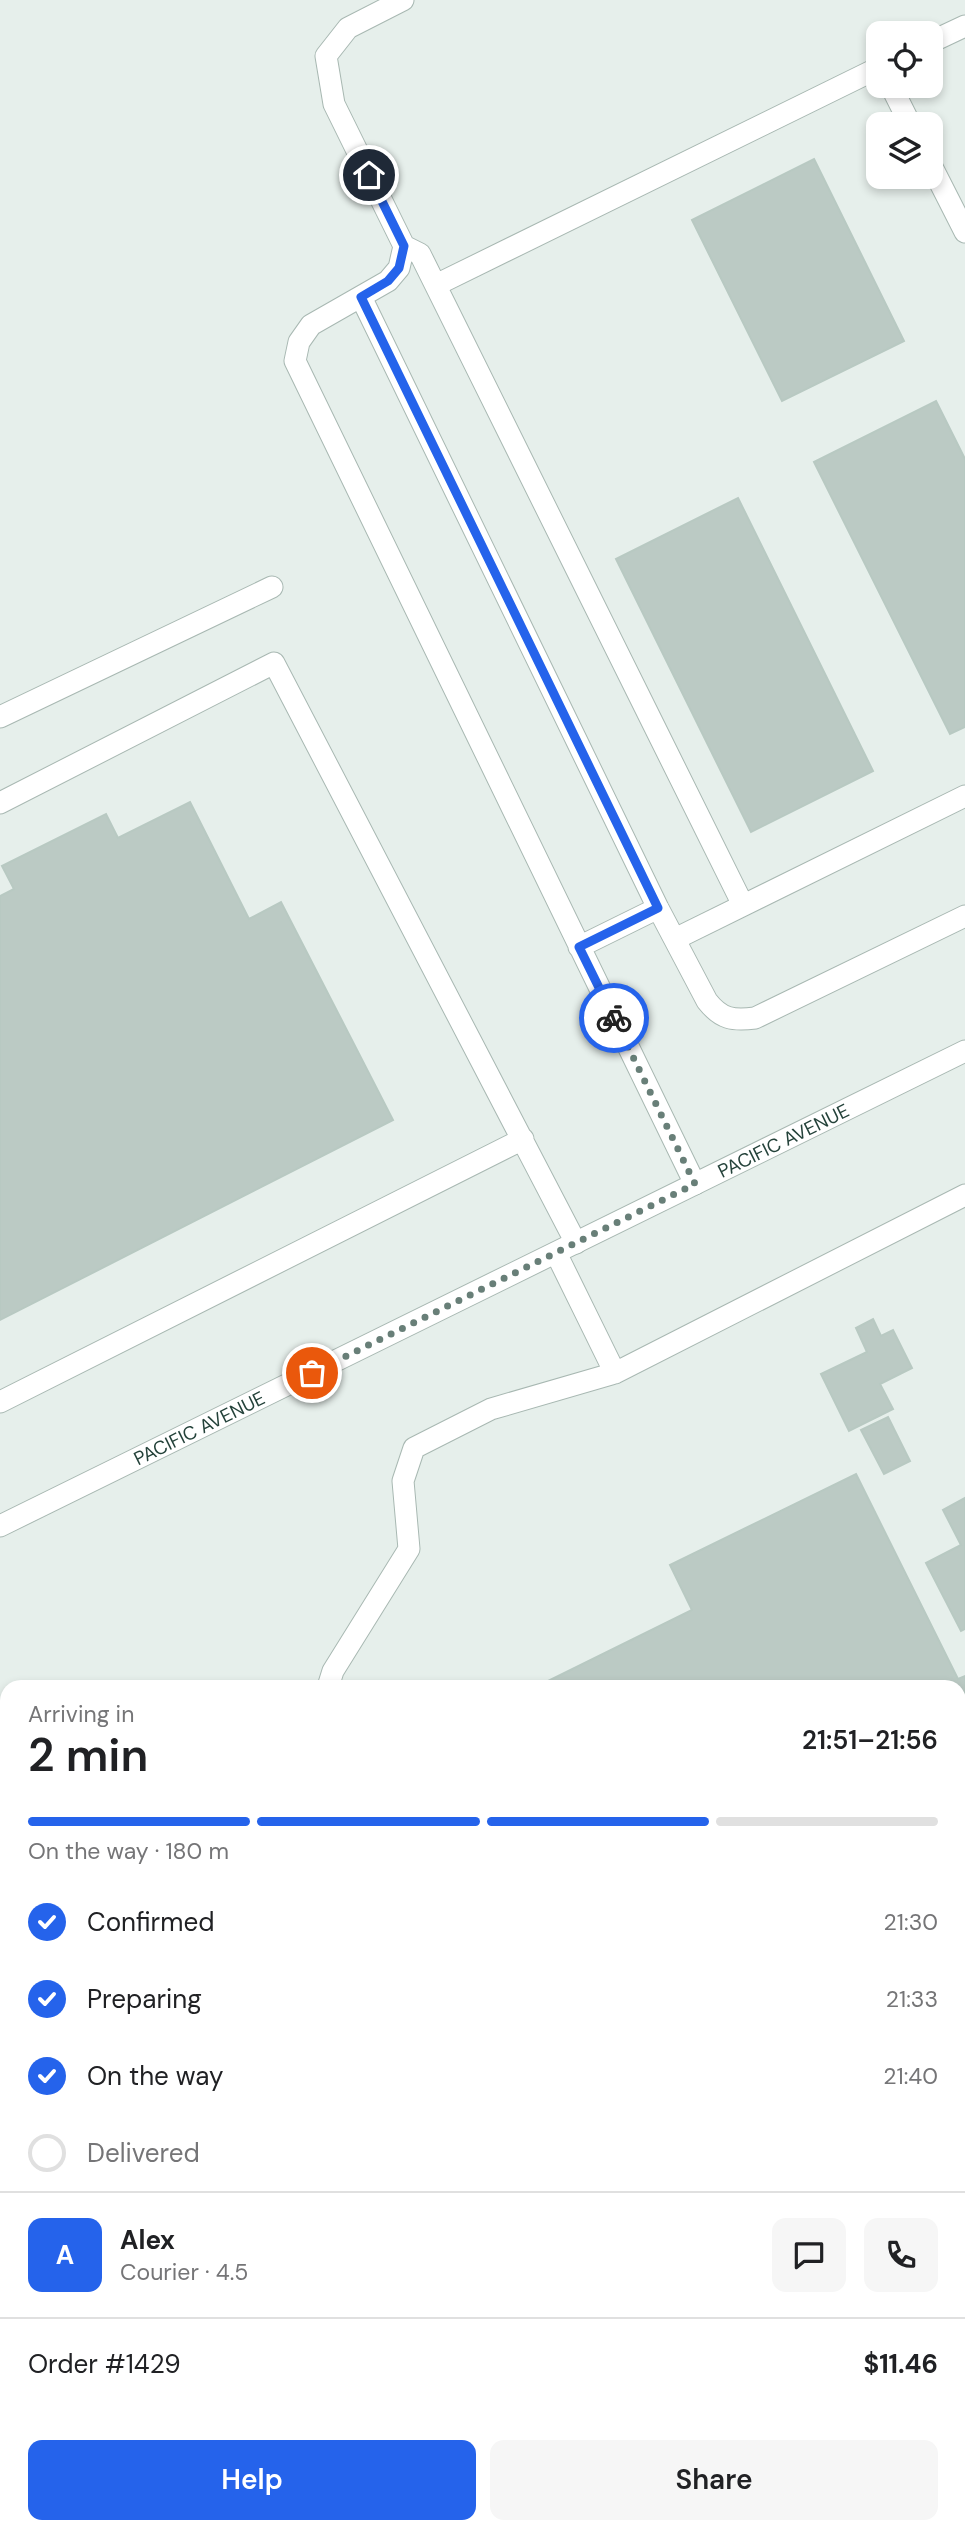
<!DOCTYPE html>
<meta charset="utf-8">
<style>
body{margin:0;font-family:"DM Sans",sans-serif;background:#f6f6f6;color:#202124;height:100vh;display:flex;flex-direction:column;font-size:26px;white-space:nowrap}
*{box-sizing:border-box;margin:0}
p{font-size:23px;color:#757577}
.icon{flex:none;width:38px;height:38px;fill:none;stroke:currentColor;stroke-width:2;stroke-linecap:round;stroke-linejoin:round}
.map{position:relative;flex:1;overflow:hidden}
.side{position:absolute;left:0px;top:1680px;width:966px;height:854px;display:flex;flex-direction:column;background:#fff;border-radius:21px 21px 0 0;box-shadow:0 4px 10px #0003}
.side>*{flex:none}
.controls{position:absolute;left:866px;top:21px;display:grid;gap:14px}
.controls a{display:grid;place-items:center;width:77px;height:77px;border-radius:14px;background:#fff;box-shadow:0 4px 10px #0003;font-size:35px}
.pin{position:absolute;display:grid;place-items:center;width:60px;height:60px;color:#fff;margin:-30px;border:4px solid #fff;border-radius:50%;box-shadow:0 2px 7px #0007}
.courier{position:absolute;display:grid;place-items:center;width:70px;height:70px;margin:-35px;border:5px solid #2563eb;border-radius:50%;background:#fff;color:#222;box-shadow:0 2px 9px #0007}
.summary em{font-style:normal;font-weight:600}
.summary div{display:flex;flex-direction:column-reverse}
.summary{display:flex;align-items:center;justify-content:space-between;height:119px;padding:0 28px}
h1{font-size:46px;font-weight:600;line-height:52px}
.bar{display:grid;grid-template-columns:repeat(4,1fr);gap:10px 7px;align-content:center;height:84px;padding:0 28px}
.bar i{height:9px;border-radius:5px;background:#e0e0e0}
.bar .active{background:#2563eb}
.bar p{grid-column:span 4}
.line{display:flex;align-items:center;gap:18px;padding:0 28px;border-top:2px solid #e0e0e0}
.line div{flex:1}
.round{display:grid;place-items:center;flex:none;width:74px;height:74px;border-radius:14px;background:#f6f6f6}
ol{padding:0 28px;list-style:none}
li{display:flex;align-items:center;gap:21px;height:77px}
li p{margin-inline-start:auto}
li .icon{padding:7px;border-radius:50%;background:#2563eb;color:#fff;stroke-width:4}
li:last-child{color:#757577}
li i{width:38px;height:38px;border:4px solid #e0e0e0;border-radius:50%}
.primary-button{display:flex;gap:14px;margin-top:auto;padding:14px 28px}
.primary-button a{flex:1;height:80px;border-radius:14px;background:#2563eb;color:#fff;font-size:28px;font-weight:600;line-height:80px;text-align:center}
.primary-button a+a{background:#f6f6f6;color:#202124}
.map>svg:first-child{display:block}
.building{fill:#bbcac4;stroke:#b8c9c2;stroke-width:2}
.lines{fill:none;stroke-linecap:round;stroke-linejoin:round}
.service-casing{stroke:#a8b8b2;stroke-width:23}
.minor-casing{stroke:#a8b8b2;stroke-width:23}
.service{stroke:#fff;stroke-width:21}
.minor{stroke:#fff;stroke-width:21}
.rail-casing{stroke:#5f7d75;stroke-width:8}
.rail{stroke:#f7fbf9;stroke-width:5;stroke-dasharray:16;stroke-linecap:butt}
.done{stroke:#687f78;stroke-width:7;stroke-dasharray:0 12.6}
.route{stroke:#2563eb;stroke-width:9}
.labels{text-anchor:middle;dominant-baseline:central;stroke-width:5;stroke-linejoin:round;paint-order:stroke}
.street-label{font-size:19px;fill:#24423a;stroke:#f7fbf9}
</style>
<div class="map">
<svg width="965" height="2534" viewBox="0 0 965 2534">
<rect width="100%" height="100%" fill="#e6efeb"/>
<path class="building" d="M814,159L904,341L782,401L692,220Z
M936,401L965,459V727L950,734L814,462Z
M738,498L873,771L751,832L616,559Z
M190,802L249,919L281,902L393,1120L0,1320V896L14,889L2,866L106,814L118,838Z
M873,1319L881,1336L893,1330L912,1368L880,1384L893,1409L849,1431L821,1374L867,1352L856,1328Z
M888,1417L910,1461L884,1474L861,1430Z
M856,1474L958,1679L965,1676V1715L959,1718V1687H924L921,1682L910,1687H536L692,1610L670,1565Z
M965,1498V1629L961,1631L926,1563L961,1545L943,1510Z
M965,1864V1966L959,1969V1867Z
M965,2178V2394L959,2397V2181Z
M516,2527H698L684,2534H519Z"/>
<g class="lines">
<g class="service-casing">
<path id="service" d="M403,0L348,28L326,56L334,104L404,246L399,268L388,281L311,325L299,342L295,361L695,1184
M931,42L965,26
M891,86L910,124
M931,165L965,232
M404,246L420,254L743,905
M436,285L878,68
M361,297L658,908L707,1001C721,1019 733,1021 755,1018L965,916
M0,717L272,587
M0,803L274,663L576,1243
M675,939L965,796
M579,947L658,908
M556,1253L615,1373
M0,1402L523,1139
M328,1687L333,1671L409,1549L403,1481L414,1448L491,1409L615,1373L965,1195
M959,2004L965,2001
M959,2122L965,2120
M0,2281L7,2278
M959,2490L965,2488
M130,2534L148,2527
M797,2534L810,2527"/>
</g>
<g class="minor-casing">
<g id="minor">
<path id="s1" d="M0,1526L965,1051"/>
<path d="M0,2366L7,2380"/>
<path d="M80,2527L83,2534"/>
</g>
</g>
<use href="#service" class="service"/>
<use href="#minor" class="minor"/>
<g class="rail-casing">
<path id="rail" d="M959,2088L965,2085
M67,2534L84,2527"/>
</g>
<use href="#rail" class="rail"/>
</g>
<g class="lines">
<path class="done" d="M312,1373L695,1184L614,1018"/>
<path class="route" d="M369,175L404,246L399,268L388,281L361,297L658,908L579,947L614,1018"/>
</g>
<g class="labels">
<g class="street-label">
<text stroke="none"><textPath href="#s1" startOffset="873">PACIFIC AVENUE</textPath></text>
<text stroke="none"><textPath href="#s1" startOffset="222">PACIFIC AVENUE</textPath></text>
</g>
</g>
</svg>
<div class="controls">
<a><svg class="icon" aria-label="locate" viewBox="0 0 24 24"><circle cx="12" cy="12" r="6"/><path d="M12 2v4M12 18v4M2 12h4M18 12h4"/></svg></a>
<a><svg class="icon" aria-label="layers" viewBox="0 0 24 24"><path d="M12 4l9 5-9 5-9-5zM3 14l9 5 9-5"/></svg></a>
</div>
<div class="pin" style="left:312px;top:1373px;background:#ea580c"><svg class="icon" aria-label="bag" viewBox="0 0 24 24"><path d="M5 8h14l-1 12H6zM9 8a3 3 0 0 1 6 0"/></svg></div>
<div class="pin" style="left:369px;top:175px;background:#1f2937"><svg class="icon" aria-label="home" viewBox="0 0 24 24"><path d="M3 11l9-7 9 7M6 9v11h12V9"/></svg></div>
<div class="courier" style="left:614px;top:1018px"><svg class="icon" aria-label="bike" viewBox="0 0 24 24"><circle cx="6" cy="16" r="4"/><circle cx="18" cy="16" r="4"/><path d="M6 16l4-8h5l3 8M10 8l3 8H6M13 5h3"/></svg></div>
<section class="side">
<div class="summary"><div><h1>2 min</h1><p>Arriving in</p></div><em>21:51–21:56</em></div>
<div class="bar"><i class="active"></i><i class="active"></i><i class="active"></i><i></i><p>On the way · 180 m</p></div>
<ol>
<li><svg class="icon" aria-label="check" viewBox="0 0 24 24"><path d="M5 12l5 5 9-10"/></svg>Confirmed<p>21:30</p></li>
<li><svg class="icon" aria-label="check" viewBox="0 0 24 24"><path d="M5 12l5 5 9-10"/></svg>Preparing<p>21:33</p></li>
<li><svg class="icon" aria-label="check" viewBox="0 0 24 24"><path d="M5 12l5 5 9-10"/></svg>On the way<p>21:40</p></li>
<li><i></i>Delivered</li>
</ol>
<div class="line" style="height:126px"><b class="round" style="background:#2563eb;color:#fff">A</b><div><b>Alex</b><p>Courier · 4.5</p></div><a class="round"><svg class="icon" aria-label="chat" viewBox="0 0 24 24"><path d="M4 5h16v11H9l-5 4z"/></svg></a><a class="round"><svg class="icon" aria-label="phone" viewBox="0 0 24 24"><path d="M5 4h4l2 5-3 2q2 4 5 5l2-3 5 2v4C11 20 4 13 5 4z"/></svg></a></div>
<div class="line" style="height:91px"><div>Order #1429</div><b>$11.46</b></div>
<div class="primary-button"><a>Help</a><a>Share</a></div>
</section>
</div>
